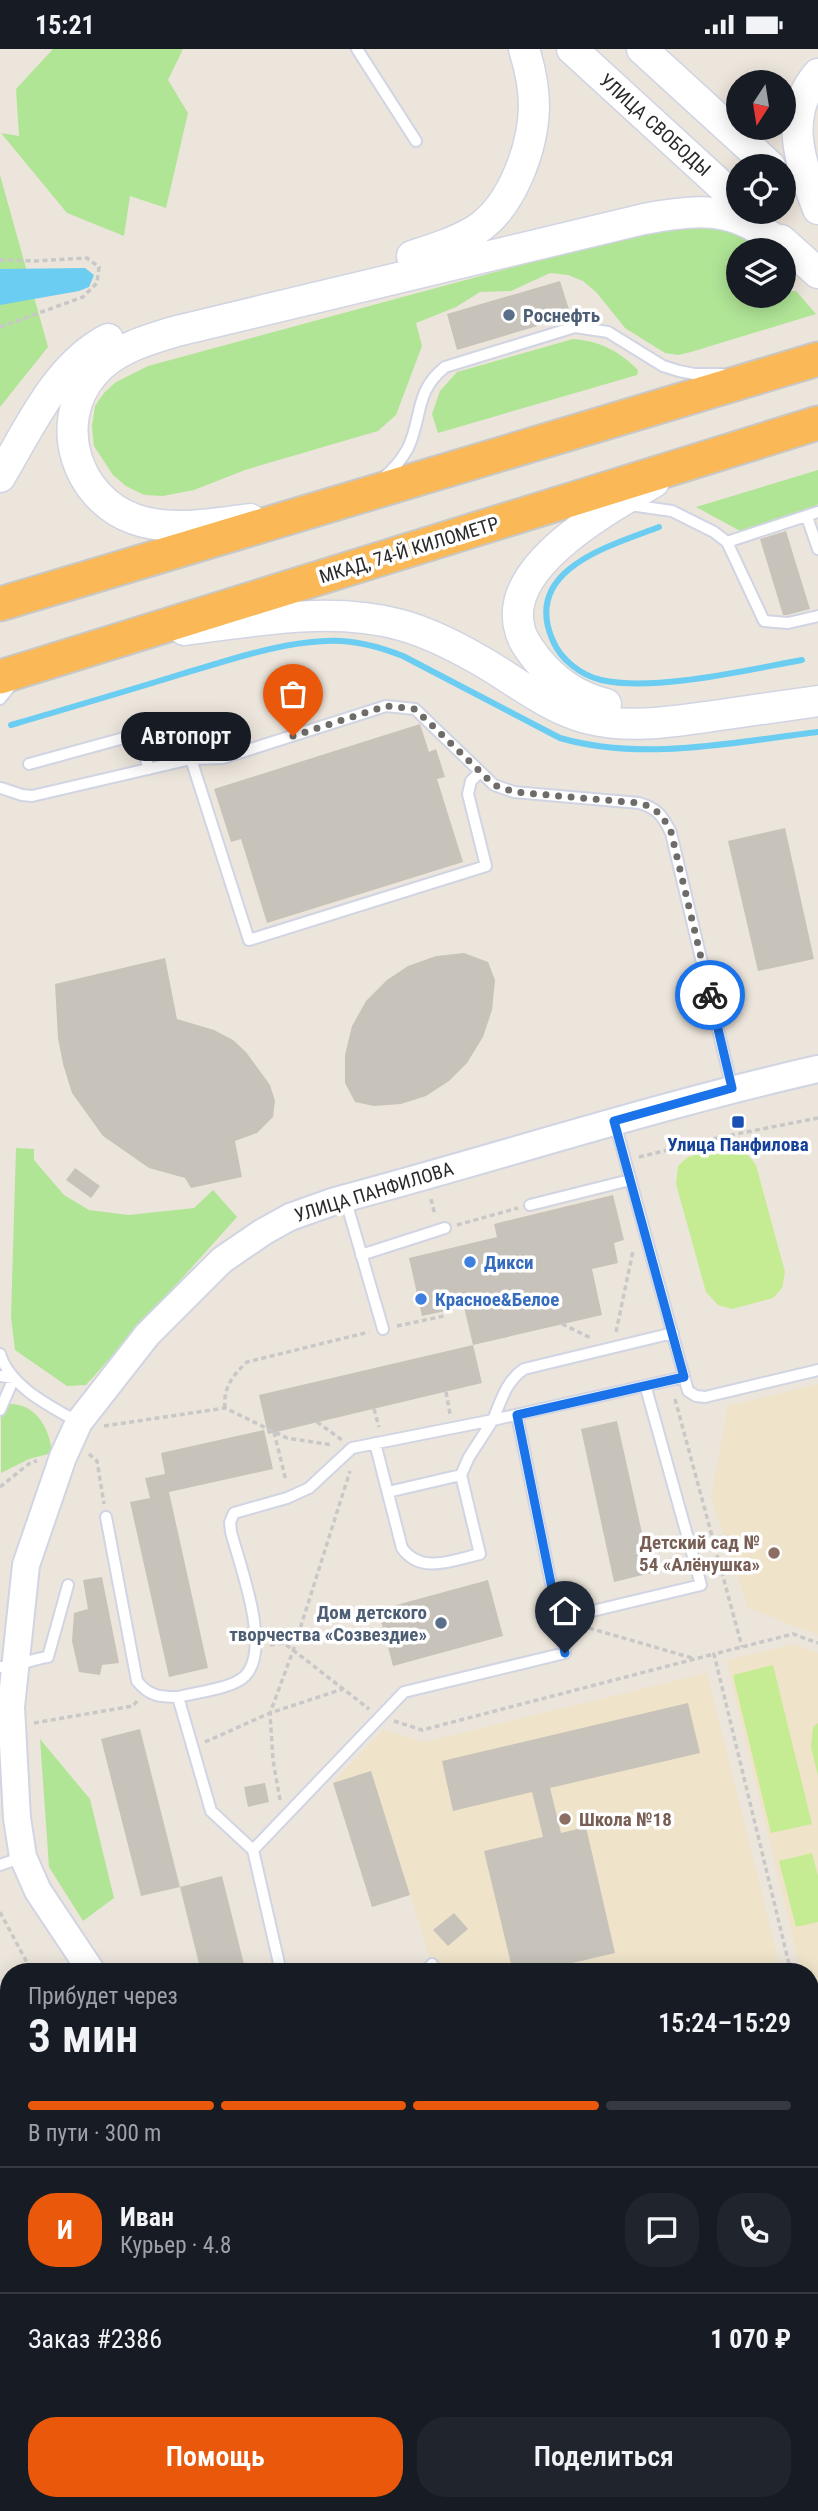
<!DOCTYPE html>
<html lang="ru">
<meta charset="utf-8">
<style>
body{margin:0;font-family:"Roboto Condensed",sans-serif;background:#20242c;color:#f1f3f6;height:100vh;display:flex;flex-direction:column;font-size:26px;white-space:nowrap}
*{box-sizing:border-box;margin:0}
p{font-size:23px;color:#9ea1a6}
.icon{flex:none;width:38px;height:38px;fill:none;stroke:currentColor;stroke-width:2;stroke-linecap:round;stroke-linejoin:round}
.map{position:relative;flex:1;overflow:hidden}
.details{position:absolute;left:0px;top:1914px;width:819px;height:548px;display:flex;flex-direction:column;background:#171b24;border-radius:28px 28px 0 0;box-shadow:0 4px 18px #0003}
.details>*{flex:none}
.needle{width:46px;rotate:192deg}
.tools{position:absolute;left:726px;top:21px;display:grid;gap:14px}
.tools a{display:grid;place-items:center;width:70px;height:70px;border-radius:50%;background:#171b24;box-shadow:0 4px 18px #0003;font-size:35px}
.pin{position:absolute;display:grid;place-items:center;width:60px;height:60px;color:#fff;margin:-72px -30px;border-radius:50% 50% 50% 0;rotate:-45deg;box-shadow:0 0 7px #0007}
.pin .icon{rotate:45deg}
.courier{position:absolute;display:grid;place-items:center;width:70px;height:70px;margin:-35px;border:5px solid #1a73e8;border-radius:50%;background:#fff;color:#222;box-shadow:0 2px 9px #0007}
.bubble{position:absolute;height:49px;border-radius:24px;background:#171b24;box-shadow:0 4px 18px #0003;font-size:23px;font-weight:600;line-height:49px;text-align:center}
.summary em{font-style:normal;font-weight:600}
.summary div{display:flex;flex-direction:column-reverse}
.summary{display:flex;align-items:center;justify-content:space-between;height:119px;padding:0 28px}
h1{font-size:46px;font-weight:600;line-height:52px}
.bar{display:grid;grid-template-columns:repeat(4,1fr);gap:10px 7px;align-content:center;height:84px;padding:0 28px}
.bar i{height:9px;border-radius:5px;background:#363941}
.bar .on{background:#ea580c}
.bar p{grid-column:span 4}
.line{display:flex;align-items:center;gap:18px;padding:0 28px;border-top:2px solid #363941}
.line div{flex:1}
.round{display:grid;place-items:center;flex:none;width:74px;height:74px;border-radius:28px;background:#20242c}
.button{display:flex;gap:14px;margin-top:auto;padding:14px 28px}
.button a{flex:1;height:80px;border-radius:28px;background:#ea580c;color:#fff;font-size:28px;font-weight:600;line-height:80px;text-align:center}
.button a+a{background:#20242c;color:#f1f3f6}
.status{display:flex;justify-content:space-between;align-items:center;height:49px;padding:0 35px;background:#171b24;direction:ltr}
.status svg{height:19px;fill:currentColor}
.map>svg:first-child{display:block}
.industrial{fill:#dfdce5}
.education{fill:#efe3ca}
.green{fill:#b0e596}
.pitch{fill:#c5ec92}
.water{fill:#6bcdf2}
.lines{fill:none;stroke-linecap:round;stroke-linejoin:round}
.stream{stroke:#6bcdf2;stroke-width:6}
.building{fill:#c7c3ba}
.service-casing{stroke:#d1d4e3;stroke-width:14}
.minor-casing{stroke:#d1d4e3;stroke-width:24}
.tertiary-casing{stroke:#d1d4e3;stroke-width:30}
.secondary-casing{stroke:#d1d4e3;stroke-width:33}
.trunk-casing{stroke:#c8c8c8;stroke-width:37}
.path{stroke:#c8c8c8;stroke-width:3.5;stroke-dasharray:5 3.5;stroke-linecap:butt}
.service{stroke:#fff;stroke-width:10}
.minor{stroke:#fff;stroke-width:21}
.tertiary{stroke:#fff;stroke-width:26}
.secondary{stroke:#fff;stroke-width:30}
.trunk{stroke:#fab856;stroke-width:33}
.done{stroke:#6e6b68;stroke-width:7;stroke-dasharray:0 12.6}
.route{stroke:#1a73e8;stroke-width:9}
.service-dot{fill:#5c6f8a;stroke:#fff;stroke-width:2.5}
.transit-dot{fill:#1a4fb4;stroke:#fff;stroke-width:2.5}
.shop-dot{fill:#3f7fe0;stroke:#fff;stroke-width:2.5}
.education-dot{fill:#8d6e63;stroke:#fff;stroke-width:2.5}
.labels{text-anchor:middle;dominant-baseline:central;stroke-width:7;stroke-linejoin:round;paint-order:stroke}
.street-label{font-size:19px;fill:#2a2a2a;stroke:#fff}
.service-label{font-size:19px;font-weight:bold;fill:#4e5e75;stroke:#fff;text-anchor:start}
.transit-label{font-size:19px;font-weight:bold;fill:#164399;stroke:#fff}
.shop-label{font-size:19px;font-weight:bold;fill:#366cbe;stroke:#fff;text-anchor:start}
.education-label{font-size:19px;font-weight:bold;fill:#785e54;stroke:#fff;text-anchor:end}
</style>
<div class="status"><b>15:21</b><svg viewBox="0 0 49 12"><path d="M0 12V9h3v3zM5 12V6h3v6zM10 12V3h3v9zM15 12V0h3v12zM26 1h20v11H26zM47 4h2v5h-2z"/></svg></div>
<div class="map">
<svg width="818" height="2462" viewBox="0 0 818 2462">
<rect width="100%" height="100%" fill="#ece5db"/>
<path class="industrial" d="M9,2177V2284L0,2237V2179Z
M41,2454H287L289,2462H42Z"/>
<path class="education" d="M818,1335V1586L748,1559L711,1448L728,1357Z
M795,1595L818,1604V1944L810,1941V1923H801L726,1611Z
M707,1624L781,1923H448L432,1915L371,1722L333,1734L383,1680L424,1693Z"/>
<path class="green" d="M53,0H183L168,31L188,64L166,159L130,147L124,187L67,164L1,84L19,87L16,40Z
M0,126L48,298L0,358Z
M695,172L729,178L760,201H738V247H784V242H796L816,265L691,303L678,306L665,304L625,279L597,244L583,232L568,226L550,224L511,242L480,243L456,258L416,274L422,297L396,366L378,382L245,421L194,441L163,447L144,446L126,437L113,426L94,397L92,377L95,357L104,344L116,333L148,317L658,179Z
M573,290C600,292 619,302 638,321L637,326L438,384L432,365L440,342L457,323Z
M818,421V455L803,465L742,483L696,458Z
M16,1099L34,1100V1111L64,1146L89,1161L129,1166L194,1159L213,1141L237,1168L86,1336L67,1337L15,1301L11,1268Z
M9,1355C36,1354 50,1380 52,1404L29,1410L1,1424V1363L3,1358Z
M40,1690L90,1750L114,1849L83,1872L49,1818Z
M0,2103H9V2175L0,2173Z"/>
<path class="pitch" d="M730,1096L744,1101L756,1116L785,1223L782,1239L773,1249L732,1260L718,1256L706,1243L676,1135L678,1117L688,1108Z
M773,1616L812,1775L771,1784L733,1626Z
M818,1674V1727L811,1698L813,1678Z
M812,1804L818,1827V1873L796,1878L779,1812Z"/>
<path class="water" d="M85,219L94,226L89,238L79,242L0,256V220Z"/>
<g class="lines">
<path class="stream" d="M659,478C609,497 521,521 553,592C561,611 581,626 601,631C655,643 746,621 802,611
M11,676C69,659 127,642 185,624C231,611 277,594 325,592C351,590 378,597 403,607L560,689C643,713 733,693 818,683"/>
</g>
<path class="building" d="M560,232L571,267L457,301L447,265Z
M786,482L810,560L787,566H783L760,490Z
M420,675L429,703L436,700L445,728L437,730L463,813L267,874L241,790L231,793L214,740Z
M785,779L814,910L758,922L728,792Z
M464,904L488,913L495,931L492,961L483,988L467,1014L449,1032L426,1047L401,1055L374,1057L355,1053L345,1034V1006L352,977L366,952L387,931L408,917L436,907Z
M165,909L177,970L214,981L233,991L246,1003L270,1036L275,1052L273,1068L257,1084L235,1092L242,1128L191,1139L185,1129L149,1119L103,1087L72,1044L63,1015L58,989L55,935Z
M75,1119L100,1137L91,1149L66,1131Z
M613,1146L624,1191L614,1194L618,1214L592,1220L602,1266L473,1296L464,1258L422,1267L409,1209L497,1188L494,1175Z
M473,1296L482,1334L268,1385L259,1346Z
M617,1372L651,1524L614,1533L581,1380Z
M264,1381L273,1420L169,1443L208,1619L169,1628L130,1453L150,1449L145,1429L165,1425L161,1404Z
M102,1528L119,1614L102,1616L100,1626L79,1623L72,1592L74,1564L88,1560L83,1531Z
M488,1531L503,1587L393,1617L378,1561Z
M688,1654L700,1704L550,1739L561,1784L586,1778L615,1904L534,1923H513L484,1802L543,1788L532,1743L453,1762L442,1712Z
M140,1680L180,1838L141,1847L101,1690Z
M371,1722L410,1846L372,1858L333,1734Z
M265,1734L269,1753L248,1758L244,1738Z
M222,1827L246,1923H201L180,1838Z
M454,1864L468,1880L448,1897L433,1881Z"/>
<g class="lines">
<g class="service-casing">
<path id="service" d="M357,0L416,92
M383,429C393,421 402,410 408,399C423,367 414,343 445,318L575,278L608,283L663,317L679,322L694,325H722
M630,456L672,462L714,483L727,493L764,572L788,574L818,567
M807,468L818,500
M727,493L818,463
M0,650L14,633
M191,710L249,891L486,817L468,745L471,732L480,723
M29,715L131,687L140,692L149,720
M1,739L22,746L32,747L191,710L223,709L386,657L415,660L494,736L514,743L639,754C657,759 663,767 671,784L732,1039
M615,1074L688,1342L696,1347L705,1348L818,1321
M345,1149L383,1280
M530,1156L630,1131
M361,1206L445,1179
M0,1305C10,1338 50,1357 78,1373
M0,1327L14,1329L0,1361
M375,1394L402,1499C421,1526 453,1511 480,1505L461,1426L469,1408L493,1371L684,1328
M388,1443L461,1426
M106,1468L137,1632C149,1647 159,1648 178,1648
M559,1570L701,1536L646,1339
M0,1618C17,1619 30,1610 48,1608L68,1536
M253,1801L404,1643L565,1604L517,1366
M0,1816L23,1808
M281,1923L253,1801L211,1762L178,1648C196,1643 232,1640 245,1627C272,1600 240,1517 231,1483L230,1473L234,1464L287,1449L309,1439L352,1399L493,1371C501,1352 506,1332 524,1320L673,1284
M425,1923L432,1915
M810,2006L818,2037
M810,2107L818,2105
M132,2454L134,2462
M194,2454L195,2462
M253,2454L255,2462
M604,2454L606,2462"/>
</g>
<g class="minor-casing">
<path id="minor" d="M810,2345L818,2348"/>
</g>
<g class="tertiary-casing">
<path id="tertiary" d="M92,1923L38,1842L23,1808L17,1769L11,1658L26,1516L63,1408L79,1373L147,1286L222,1211L263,1183L290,1168L335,1152C496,1109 655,1057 818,1020
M0,2067L9,2068
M810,2192L818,2190
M810,2379L818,2377
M420,2454L422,2462
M497,2462L529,2454"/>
</g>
<g class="secondary-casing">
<path id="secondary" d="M572,0L738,152
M642,0L770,117
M818,25C782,67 801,115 818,160
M781,191L818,224
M412,207C434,200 456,193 476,181C512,158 533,99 534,58C534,38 530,19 524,0
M0,428C29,380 56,317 108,290
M250,470C213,475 169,483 134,470C76,449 52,374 93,325C114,300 147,291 177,282L644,170C679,164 715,157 748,174C764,182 779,194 795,204
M184,581C254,572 331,557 401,576C426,583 451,595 474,608C511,628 545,658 586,669C628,680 670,673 713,667C748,662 783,657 818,652
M606,655C577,648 554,632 536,609C530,601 522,591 520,581C501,517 610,459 654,433"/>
</g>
<g class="trunk-casing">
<path id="trunk" d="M0,555L818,310
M0,628L818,374"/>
</g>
<path class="path" d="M0,211L36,212L87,209L99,218L97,234L83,248L0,278
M639,1108L721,1088L818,1069
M431,1150L435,1166
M457,1176L518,1159
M562,1275L591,1289
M397,1277L444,1267
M616,1283L633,1202
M446,1343L450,1365
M675,1350L742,1598
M225,1359C223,1339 232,1327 247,1313L369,1283
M374,1360L379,1378
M317,1373L342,1391
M104,1377L225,1359L287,1389L333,1396
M274,1383L286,1432
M89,1405L97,1412L104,1455
M0,1438L31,1413L37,1412
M589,1579L692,1609
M270,1596L284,1594L369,1660
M394,1672L422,1681L714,1605
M34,1674L133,1657L137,1652
M205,1693L270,1664L343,1640
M280,1751L273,1711L270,1664L293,1602L350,1422
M0,1863L32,1923
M791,1923L714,1605L793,1585L818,1594
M810,1965L818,1963
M810,2428L818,2426
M373,2454L374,2462
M649,2462L689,2454"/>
<use href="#service" class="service"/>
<use href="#minor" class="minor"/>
<use href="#tertiary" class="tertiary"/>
<use href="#secondary" class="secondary"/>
<use href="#trunk" class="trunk"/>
</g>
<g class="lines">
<path class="done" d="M293,687L386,657L415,660L494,736L514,743L639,754C657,759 663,767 671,783L710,946"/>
<path class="route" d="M565,1604L517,1366L684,1328L614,1072L732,1039L710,946"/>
</g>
<g class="service-dot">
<circle cx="509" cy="266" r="7"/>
<circle cx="441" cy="1574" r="7"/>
</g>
<rect class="transit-dot" x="731" y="1066" width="14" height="14" rx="3.5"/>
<g class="shop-dot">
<circle cx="470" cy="1213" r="7"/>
<circle cx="421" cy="1250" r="7"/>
</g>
<g class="education-dot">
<circle cx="774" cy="1504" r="7"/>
<circle cx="565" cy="1770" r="7"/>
</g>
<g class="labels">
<g class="street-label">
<text transform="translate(655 76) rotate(42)">УЛИЦА СВОБОДЫ</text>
<text transform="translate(409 501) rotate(-17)">МКАД, 74-Й КИЛОМЕТР</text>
<text transform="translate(374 1143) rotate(-17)">УЛИЦА ПАНФИЛОВА</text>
</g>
<g class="service-label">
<text x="523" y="266">Роснефть</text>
<text x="427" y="1563" text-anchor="end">Дом детского<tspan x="427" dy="22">творчества «Созвездие»</tspan></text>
</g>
<g class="transit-label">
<text x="738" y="1095">Улица Панфилова</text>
</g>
<g class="shop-label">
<text x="484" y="1213">Дикси</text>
<text x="435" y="1250">Красное&amp;Белое</text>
</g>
<g class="education-label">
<text x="760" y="1493">Детский сад №<tspan x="760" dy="22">54 «Алёнушка»</tspan></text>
<text x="579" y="1770" text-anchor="start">Школа №18</text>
</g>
</g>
</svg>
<div class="tools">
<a><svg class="needle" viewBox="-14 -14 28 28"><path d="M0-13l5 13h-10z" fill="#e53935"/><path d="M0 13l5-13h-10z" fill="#9ea1a6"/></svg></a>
<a><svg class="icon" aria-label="locate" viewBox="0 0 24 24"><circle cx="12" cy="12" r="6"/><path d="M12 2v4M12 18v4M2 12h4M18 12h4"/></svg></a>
<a><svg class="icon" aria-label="layers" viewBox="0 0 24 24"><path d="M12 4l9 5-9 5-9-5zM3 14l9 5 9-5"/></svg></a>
</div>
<div class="pin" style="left:293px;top:687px;background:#ea580c"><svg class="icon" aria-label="bag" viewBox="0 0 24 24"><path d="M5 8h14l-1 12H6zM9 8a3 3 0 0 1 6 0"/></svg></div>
<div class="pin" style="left:565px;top:1604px;background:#1f2937"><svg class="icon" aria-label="home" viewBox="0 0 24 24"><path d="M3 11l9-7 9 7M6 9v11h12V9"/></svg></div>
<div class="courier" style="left:710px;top:946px"><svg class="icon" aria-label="bike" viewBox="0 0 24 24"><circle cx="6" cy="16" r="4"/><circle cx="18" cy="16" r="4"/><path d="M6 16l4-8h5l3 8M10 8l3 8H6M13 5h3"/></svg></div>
<div class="bubble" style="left:121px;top:663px;width:130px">Автопорт</div>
<section class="details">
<div class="summary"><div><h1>3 мин</h1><p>Прибудет через</p></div><em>15:24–15:29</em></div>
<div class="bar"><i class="on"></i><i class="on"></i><i class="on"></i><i></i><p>В пути · 300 m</p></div>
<div class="line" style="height:126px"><b class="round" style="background:#ea580c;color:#fff">И</b><div><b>Иван</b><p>Курьер · 4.8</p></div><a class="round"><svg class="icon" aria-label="chat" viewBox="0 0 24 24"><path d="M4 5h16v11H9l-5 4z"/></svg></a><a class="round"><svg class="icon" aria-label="phone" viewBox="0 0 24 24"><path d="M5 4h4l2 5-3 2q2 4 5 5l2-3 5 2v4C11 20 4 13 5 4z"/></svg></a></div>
<div class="line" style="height:91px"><div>Заказ #2386</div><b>1 070 ₽</b></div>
<div class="button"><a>Помощь</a><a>Поделиться</a></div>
</section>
</div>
